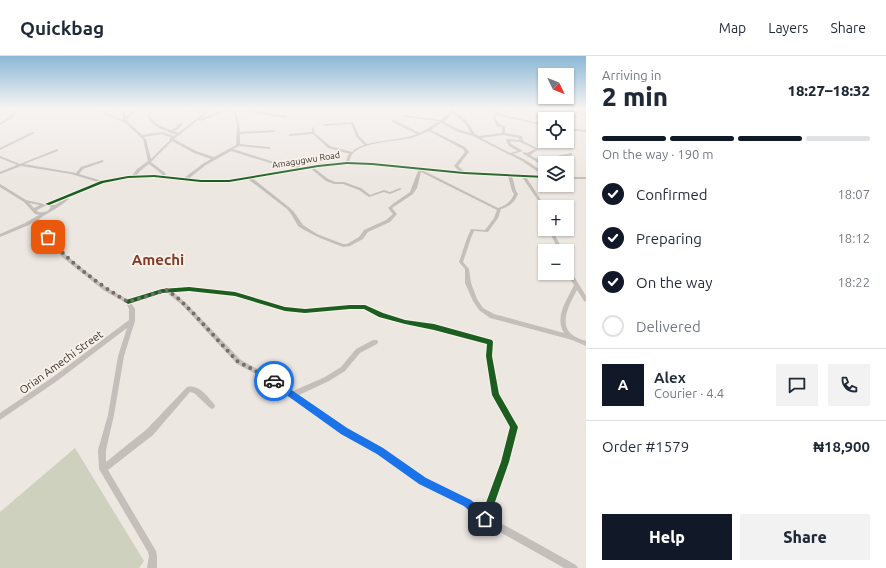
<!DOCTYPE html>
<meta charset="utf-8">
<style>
body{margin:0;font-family:Ubuntu,sans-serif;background:#f2f2f3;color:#1f2937;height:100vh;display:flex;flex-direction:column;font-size:15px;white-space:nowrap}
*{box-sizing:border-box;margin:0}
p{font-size:13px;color:#747a83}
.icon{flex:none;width:22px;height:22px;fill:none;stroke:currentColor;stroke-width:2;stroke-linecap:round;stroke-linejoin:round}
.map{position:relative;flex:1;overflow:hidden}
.side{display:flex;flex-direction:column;background:#fff;width:300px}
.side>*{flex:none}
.needle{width:26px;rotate:133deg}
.tools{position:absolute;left:538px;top:12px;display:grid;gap:8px}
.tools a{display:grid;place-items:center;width:36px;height:36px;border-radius:0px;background:#fff;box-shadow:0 1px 3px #0004;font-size:20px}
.pin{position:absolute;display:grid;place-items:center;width:34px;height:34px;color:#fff;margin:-17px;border-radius:8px;box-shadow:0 2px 6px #0006}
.courier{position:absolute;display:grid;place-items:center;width:40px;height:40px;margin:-20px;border:3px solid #1a73e8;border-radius:50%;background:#fff;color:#222;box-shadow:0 1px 5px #0007}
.headline em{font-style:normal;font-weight:800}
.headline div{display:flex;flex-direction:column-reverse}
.headline{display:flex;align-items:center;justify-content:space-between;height:68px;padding:0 16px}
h1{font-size:26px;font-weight:800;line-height:30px}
.bar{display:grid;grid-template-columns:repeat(4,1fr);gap:6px 4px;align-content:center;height:48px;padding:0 16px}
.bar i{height:5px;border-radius:3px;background:#e0e1e3}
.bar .selected{background:#111827}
.bar p{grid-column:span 4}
.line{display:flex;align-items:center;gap:10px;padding:0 16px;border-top:1px solid #e0e1e3}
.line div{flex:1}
.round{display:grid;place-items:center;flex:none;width:42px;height:42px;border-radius:0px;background:#f2f2f3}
ol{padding:0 16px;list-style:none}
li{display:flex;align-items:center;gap:12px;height:44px}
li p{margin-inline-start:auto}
li .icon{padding:4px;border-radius:50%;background:#111827;color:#fff;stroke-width:4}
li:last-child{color:#747a83}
li i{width:22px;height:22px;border:2px solid #e0e1e3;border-radius:50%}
.cta{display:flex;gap:8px;margin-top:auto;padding:8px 16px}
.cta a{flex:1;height:46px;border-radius:0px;background:#111827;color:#fff;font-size:16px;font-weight:800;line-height:46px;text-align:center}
.cta a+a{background:#f2f2f3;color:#1f2937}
header{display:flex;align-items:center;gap:24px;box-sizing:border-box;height:56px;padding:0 20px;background:#fff;border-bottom:1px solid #e0e1e3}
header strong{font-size:19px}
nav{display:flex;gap:22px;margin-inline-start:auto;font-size:14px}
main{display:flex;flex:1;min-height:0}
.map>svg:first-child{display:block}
.green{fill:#ced1bd}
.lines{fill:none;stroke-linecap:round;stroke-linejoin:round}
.street{fill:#c5bfbb;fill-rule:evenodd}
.cycleway-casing{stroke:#f9f2ea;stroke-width:2}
.cycleway{fill:#1b5e20;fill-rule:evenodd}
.route{fill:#1a73e8}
.done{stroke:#766e6a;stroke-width:4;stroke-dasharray:0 7.2}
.labels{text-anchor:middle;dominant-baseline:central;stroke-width:3.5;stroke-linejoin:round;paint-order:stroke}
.far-street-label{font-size:9px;fill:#362d29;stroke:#f9f2ea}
.street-label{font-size:11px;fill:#362d29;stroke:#f9f2ea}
.district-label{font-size:15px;font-weight:bold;fill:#803b28;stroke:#f9f2ea}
</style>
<header>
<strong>Quickbag</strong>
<nav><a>Map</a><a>Layers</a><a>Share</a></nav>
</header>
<main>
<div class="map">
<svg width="586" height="512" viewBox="0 0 586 512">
<rect width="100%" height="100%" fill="#ede7e2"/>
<path class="green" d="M75,392L144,505L139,512H0V456Z"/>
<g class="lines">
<path class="street" d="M17,52H20L12,62L0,69V67L10,60Z
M92,52H96L122,64L124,52H126L125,62L135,52H138L126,64L142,79L162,76L174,80L176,78L169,77V76C160,73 151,69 148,60H150C155,68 162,71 171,74L175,72L180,67H182V69L177,74L174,75L178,77L204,57L186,55L185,54V52H187V53L206,55L211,52H214L231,54L235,56L244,53L287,60L286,62L244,55L236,57L239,69L240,76L274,74L276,75L274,76L240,78V88L269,91H270V93L239,90L233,93L271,105L300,110V112L270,107L231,95L206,109L188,123L201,124H229L311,110L346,106L348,99L350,98L328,92L313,78L290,80L288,79L290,78L312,76V72L313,71L314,72L315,77L330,90L352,96L355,93L364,89L356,80L351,68L324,70V69L325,68L353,66L359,80L367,88C383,84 401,84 417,78L392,66V64H394L420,77L439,65L403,61V59L441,64L449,57L452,52H454L453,55L466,64L475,78L479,80L502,77V71L497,70L493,62L494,58L482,52H486L507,60L545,68V70L496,59L495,62L499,68L505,71V77L522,80L523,85L539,93L530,99L544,107L545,112L542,109L522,97L524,96L527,97L535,93L520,86L510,85L511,88L523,95L513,98L524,103L545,117V122L526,121C534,134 545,145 545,161L543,160L537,143L522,121L512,120L516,135L518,138C515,146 509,151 501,153L498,162L488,176L474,175L471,182L463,206L469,213L471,227L477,243L483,252L494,258L564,277C554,261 567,244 574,229L567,217V211L569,212L586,240V246L584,245L577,234C570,247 557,270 574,280C578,282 582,284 586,285V290L572,284L490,262L479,254L473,245L465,227V213L459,206L467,182L471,173L485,174L494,162L497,154L421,116L417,132L413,138L392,152L397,158L390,166L368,176L363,183L350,190L343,191L320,182L304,174L298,170L291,158L287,153L248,123L229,126H201L186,124L184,125L182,124C156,121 128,119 102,127C85,133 68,141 51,148L55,149L66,142L69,143C60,151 49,156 39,163L50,180L66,199L107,232L129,244L162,233L189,231L235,236L285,251L305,253L350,249H365L383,257L405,264L434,269L492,284L493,286L492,300L499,338L518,371L509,406L490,461L576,509L578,512H564L482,466L464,450L420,428L377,398L341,378L272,327L237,308L182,249L167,237H162L131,247L135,253V265L124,300L114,359L106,394V406L147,373L187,331C199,328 207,340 214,348L215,350L214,352L212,353L210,352L194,337L190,336L153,379L108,414L156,495L157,500V512H147L149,500L148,496L99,413L98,394L108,359L118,300L127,272L57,325L0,364V357L53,321L129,264V253L126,247L103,234L62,201L46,182L36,164L29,169L0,181V178L25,167L39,159L35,158L24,146L0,131V128L26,144L44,148L98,126L71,118L21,110L0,118V116L17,109L0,102V100L20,108L57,93H58V95L24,108L76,117L81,111L102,104L104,105L103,106L83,113L79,118L102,125L132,120L137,113L148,105L143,83L125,67ZM212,54L230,56L235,58L237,69L236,89L214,101L196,95L174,83L198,64L200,65L224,56L222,55L199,63ZM452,57L464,66L471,77L460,74L444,66ZM441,67L458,76L473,80L522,105L544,120L465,116L458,110L469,96L465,91L431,74ZM429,75L463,93L465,96L454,110L460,116L372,107L349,106C350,104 350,102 351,100C360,86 390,86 405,83C413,82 421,79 429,75ZM162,78L172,82H170V84L151,103L146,83L143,81ZM503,79L519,82V84L508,83L506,84L509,90L518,95L510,97L481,82ZM172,85L194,97L211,103L204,107L184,122L166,120L165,117L151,106ZM149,108L162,118V120L154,119L136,120L140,115ZM347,108L372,109L418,114V115L410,136L394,147L388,152L393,158L386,164L364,174L359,181L347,188H343L317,178L303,169L294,156L290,152L252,122L310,112L326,125L334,128H343L359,134L369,141L384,136L390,138L402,133L400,132L390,136L384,134L370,139L361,132L344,126H335L328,123L314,112ZM422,114L464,118L508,120L512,135L514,138C511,146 505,150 498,152ZM29,147L40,149L34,152ZM47,149L51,151C48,156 43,157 38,156L37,154ZM189,235L235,240L285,255L305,257L350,253H364L379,261L405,268L434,273L487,288L486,300L493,339L510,371L501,406L483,456L470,444L426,422L383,392L347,372L299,339L329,325L345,315L360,297L377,288L378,286L377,284H373L356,293L341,311L325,321L293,335L276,323L241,304L186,247L173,236Z
M562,52H567L586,58V60Z
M567,72L586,74V76L567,74Z
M32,76L35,77L0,94V92Z
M571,97H572V99L559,102L551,107H547L557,100Z
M567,121H586V123H567Z
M548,173H552L563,195H559Z"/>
<g class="cycleway-casing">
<path id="cycleway" d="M347,106L372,107L464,116L545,120V122L464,118L372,109L347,108L318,111L229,126H201L154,121L128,122L103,127L49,149L45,148L101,125L128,120L154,119L201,124H229L318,109Z
M189,231L235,236L285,251L305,253L350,249H365L383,257L405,264L434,268L492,284L493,286L492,300L499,338L518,371L509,406L488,466L485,468L482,466L480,463L501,406L510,371L492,339L486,300L487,288L434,274L405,268L379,261L364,253H350L305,257L285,255L235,240L189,235L162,237L128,248L125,246L126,244L162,233Z"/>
</g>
<use href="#cycleway" class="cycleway"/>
</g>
<linearGradient id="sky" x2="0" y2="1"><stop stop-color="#8bb8d6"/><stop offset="0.42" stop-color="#f7f4f2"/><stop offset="1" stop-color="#f7f4f2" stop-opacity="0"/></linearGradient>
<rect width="586" height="124" fill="url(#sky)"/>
<path class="route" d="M274,322L347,372L383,392L426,422L471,444L489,459L490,463L489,466L485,468L482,466L464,450L419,428L377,398L341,378L271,328V323Z"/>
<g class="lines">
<path class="done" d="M48,181C72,209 97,227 128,246L167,234L179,243L194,258L237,305L274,325"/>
</g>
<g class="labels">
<g class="far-street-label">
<text transform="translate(306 104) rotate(-9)">Amagugwu Road</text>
</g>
<g class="street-label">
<text transform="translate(61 306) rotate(-36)">Orian Amechi Street</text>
</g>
<g class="district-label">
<text x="158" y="203">Amechi</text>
</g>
</g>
</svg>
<div class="tools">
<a><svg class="needle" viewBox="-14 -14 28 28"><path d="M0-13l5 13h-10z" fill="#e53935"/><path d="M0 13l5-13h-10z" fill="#747a83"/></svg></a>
<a><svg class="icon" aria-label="locate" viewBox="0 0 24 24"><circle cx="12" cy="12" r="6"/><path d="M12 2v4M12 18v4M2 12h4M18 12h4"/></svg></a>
<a><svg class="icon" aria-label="layers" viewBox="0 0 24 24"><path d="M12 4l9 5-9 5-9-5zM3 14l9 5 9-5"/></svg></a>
<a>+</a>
<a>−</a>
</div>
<div class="pin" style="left:48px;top:181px;background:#ea580c"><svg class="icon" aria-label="bag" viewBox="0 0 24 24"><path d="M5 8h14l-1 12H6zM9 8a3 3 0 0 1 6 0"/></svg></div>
<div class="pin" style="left:485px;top:463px;background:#1f2937"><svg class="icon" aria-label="home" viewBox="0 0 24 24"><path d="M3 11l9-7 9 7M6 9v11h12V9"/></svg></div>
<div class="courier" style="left:274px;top:325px"><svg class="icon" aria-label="car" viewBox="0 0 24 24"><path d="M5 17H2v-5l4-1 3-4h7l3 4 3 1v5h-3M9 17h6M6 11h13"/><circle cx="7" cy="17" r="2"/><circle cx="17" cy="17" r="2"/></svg></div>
</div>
<section class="side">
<div class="headline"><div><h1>2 min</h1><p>Arriving in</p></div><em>18:27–18:32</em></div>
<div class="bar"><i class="selected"></i><i class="selected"></i><i class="selected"></i><i></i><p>On the way · 190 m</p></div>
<ol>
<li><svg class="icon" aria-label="check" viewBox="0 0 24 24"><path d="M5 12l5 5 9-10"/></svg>Confirmed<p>18:07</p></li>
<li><svg class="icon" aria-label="check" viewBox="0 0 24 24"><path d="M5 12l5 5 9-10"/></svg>Preparing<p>18:12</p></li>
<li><svg class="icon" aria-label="check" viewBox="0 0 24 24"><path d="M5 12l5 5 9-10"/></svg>On the way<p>18:22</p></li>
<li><i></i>Delivered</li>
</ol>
<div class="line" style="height:72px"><b class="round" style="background:#111827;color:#fff">A</b><div><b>Alex</b><p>Courier · 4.4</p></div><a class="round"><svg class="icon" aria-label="chat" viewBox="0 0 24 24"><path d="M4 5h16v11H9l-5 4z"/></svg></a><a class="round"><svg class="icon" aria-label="phone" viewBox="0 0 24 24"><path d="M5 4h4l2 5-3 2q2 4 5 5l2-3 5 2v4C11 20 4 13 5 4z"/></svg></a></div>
<div class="line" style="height:52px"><div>Order #1579</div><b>₦18,900</b></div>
<div class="cta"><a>Help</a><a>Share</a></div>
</section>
</main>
